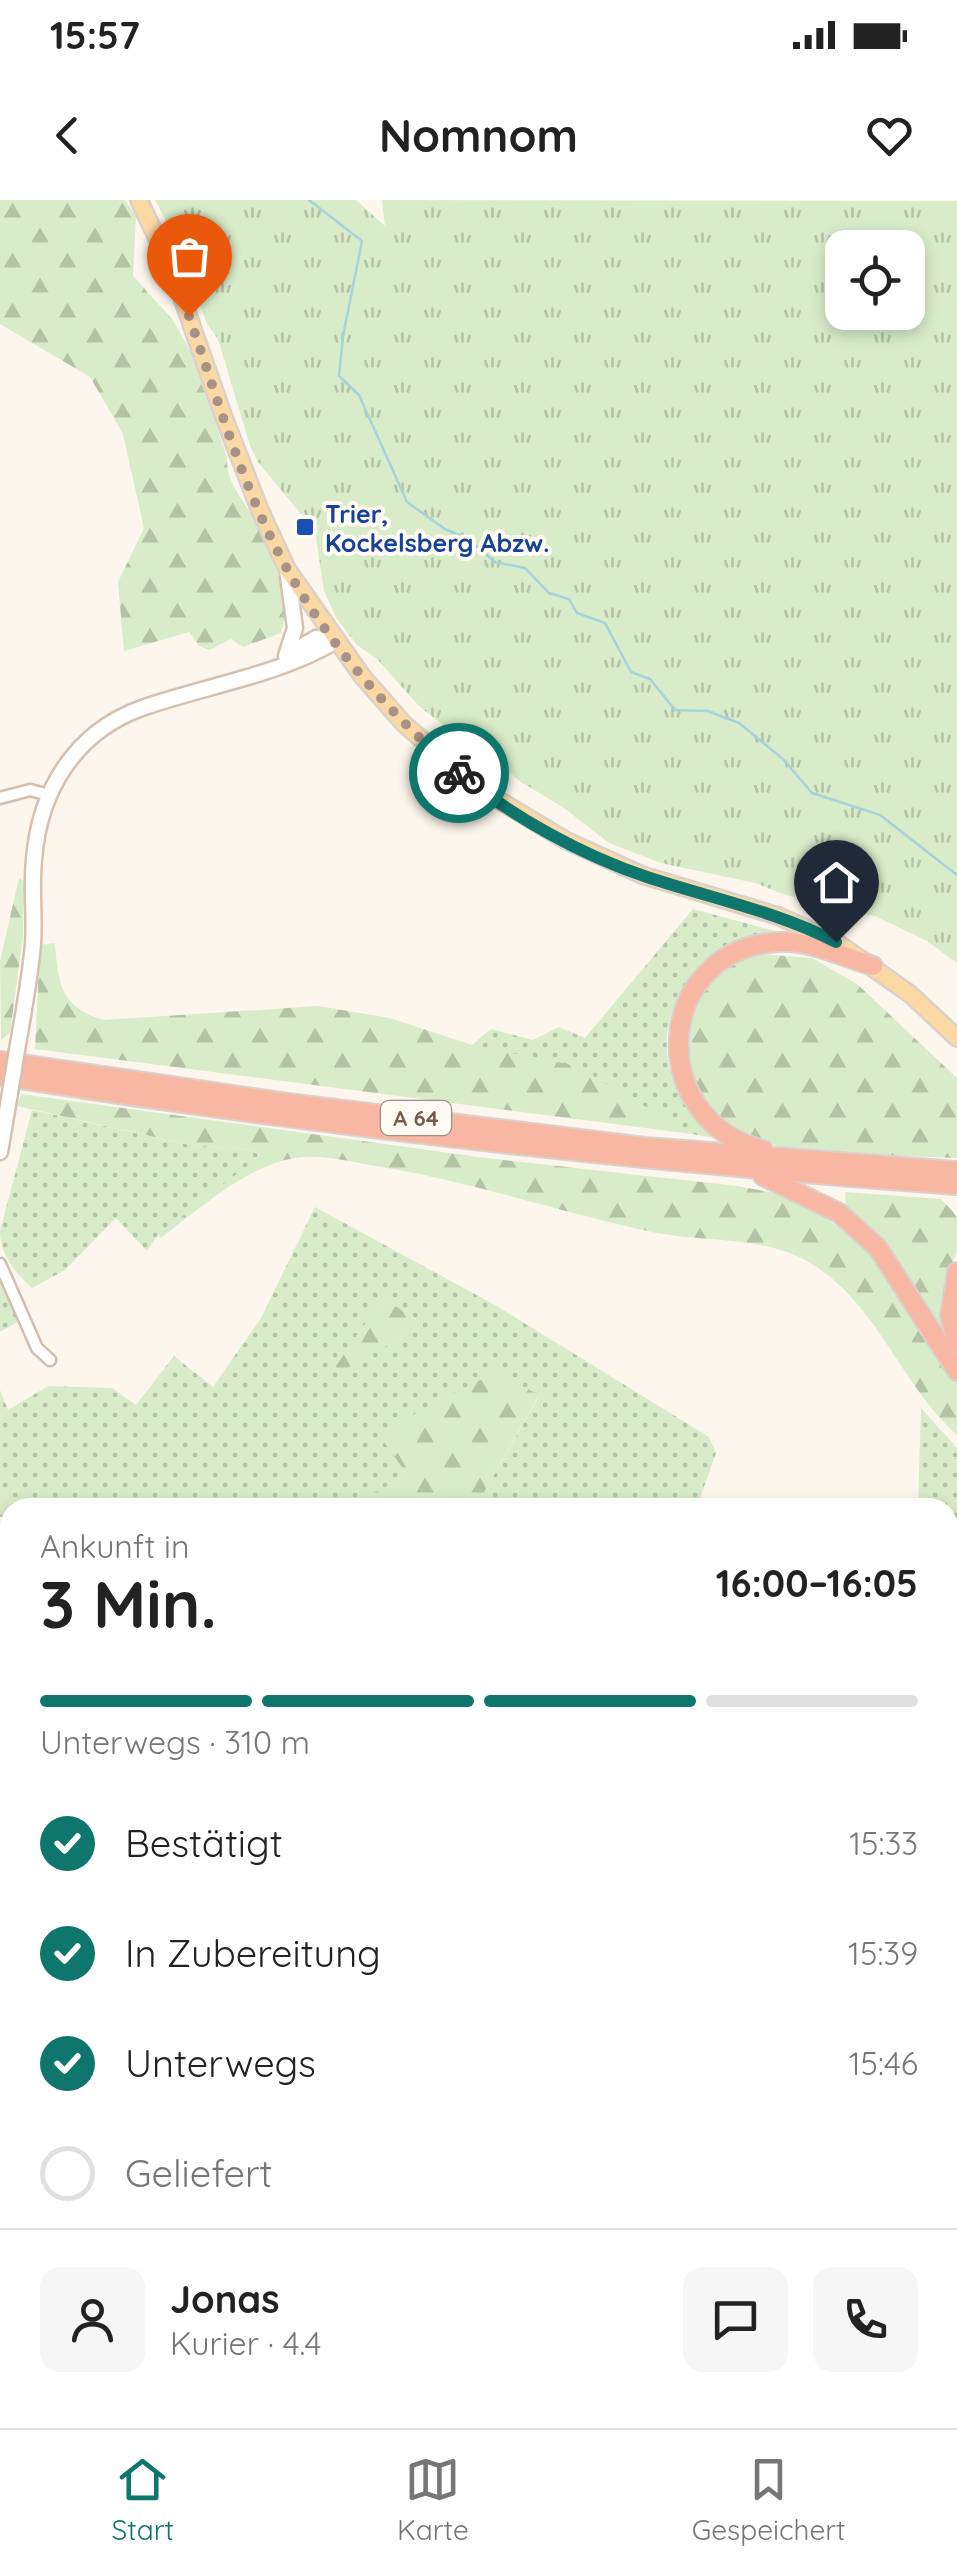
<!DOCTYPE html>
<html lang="de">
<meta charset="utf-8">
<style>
body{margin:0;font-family:Quicksand,sans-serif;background:#f6f6f6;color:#222;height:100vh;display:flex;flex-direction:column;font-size:38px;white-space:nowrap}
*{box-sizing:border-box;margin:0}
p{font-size:32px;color:#767676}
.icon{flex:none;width:55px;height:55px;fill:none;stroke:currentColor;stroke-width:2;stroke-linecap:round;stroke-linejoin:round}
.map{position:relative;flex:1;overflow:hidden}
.sheet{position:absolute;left:0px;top:1298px;width:958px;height:932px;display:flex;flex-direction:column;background:#fff;border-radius:30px 30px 0 0;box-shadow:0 5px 15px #0003}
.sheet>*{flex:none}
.tools{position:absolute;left:825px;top:30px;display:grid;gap:20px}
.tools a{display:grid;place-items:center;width:100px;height:100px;border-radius:20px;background:#fff;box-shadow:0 5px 15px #0003;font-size:50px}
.pin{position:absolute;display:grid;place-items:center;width:85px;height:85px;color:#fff;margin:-102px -42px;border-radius:50% 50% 50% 0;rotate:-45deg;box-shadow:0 0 10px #0007}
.pin .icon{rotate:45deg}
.courier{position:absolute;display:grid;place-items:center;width:100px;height:100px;margin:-50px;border:8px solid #0f766e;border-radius:50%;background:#fff;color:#222;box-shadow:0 2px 12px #0007}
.summary em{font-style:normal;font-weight:700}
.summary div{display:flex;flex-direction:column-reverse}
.summary{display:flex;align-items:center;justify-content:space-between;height:170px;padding:0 40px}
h1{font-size:65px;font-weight:700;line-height:75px}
.bar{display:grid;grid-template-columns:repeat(4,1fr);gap:15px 10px;align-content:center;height:120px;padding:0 40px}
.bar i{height:12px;border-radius:8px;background:#e0e0e0}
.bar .active{background:#0f766e}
.bar p{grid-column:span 4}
.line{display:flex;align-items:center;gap:25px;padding:0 40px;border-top:2px solid #e0e0e0}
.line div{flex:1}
.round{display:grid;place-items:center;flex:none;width:105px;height:105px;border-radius:20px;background:#f6f6f6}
ol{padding:0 40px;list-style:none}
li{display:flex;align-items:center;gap:30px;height:110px}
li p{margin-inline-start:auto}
li .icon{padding:10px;border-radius:50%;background:#0f766e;color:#fff;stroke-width:4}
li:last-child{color:#767676}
li i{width:55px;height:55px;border:5px solid #e0e0e0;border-radius:50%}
.status{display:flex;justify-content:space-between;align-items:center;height:70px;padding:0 50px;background:#fff;direction:ltr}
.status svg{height:28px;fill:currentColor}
header{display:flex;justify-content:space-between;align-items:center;height:130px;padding:0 40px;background:#fff;font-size:45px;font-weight:700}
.menu{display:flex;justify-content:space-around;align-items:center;height:140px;border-top:2px solid #e0e0e0;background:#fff;font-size:28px;color:#767676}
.menu a{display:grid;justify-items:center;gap:5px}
.menu .active{color:#0f766e}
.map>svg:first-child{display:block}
.grass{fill:url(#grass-dots);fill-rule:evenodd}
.forest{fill:url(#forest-firs)}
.park{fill:url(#park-tufts);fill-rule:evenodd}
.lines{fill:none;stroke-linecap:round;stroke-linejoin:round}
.stream{stroke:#a5d3da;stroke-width:2.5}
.minor-casing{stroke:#d1beb0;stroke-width:15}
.secondary-casing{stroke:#d6c0b0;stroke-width:19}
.primary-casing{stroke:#dad1cd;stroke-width:20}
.motorway-casing{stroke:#dad1cd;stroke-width:22}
.minor{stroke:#fff;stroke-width:10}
.secondary{stroke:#fff;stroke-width:14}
.primary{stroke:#fbd9a5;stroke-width:15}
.motorway{stroke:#f7b7a3;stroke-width:18}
.secondary-bridge-casing{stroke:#d6c0b0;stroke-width:19;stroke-linecap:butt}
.secondary-bridge{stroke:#fff;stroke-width:14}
.done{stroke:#a89285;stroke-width:10;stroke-dasharray:0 18}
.route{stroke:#0f766e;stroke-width:12}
.transit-dot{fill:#1a4fb4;stroke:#fffaf3;stroke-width:4}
.labels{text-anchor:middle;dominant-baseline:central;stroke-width:8;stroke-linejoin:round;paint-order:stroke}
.shield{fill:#fffaf3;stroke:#a28b7f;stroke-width:2.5}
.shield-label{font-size:22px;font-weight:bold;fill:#7a5c4d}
.transit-label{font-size:25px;font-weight:bold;fill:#164399;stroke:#fffaf3;text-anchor:start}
</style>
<div class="status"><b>15:57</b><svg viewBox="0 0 49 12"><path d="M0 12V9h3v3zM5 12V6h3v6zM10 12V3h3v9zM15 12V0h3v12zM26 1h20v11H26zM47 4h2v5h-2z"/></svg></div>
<header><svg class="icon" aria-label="back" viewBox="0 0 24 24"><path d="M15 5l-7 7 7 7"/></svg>Nomnom<svg class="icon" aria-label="heart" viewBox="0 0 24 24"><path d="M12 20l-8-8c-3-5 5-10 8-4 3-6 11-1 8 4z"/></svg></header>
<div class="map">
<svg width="957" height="2228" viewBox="0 0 957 2228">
<defs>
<pattern id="grass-dots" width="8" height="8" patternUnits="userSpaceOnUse" patternTransform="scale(2.5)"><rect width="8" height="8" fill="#d8ecc9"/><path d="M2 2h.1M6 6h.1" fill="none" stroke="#b4c2a5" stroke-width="1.8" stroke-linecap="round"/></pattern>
<pattern id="forest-firs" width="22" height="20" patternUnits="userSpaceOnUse" patternTransform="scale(2.5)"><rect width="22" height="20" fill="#d8ecc9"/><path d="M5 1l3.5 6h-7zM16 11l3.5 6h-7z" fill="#b4c2a5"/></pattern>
<pattern id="park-tufts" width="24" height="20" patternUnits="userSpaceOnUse" patternTransform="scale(2.5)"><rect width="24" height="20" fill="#d8ecc9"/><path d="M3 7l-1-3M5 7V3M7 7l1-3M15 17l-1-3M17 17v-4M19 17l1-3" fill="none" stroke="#b4c2a5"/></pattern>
</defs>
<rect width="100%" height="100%" fill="#fdf6ec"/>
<path class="grass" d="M693,709L783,733C705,740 641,810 677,890C686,908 701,924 715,938L692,934L472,845L491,829L533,840L559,827L585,838Z
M32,910L190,945L253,950L260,957L158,1035L147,1051L116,1018L65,1070L32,1088C15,1072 0,1055 0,1031Z
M315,1007L495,1105L709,1237L716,1253L697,1307H473L478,1303L539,1196L379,1232L403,1269L398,1281L345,1307H27L0,1294V1190L8,1210L48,1186L112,1188L136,1205L174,1156L213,1187L261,1118ZM386,1101L420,1121V1127L338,1172L379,1103Z
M0,1077L21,1120L0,1132Z
M921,1208L957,1248V1514L948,1488V1308L918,1307Z
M948,1879H957V2064L948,2058Z
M7,2127L10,2129V2220H41L45,2228H6L0,2131Z
M637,2220H806L818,2228H633Z"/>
<path class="forest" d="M0,0H125L136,16L133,76L173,120L190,151L227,257C226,281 239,294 251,314C268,344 293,399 281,433L243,447L231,439L209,450L199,446L189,432L124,451L118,382L144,328L123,234L90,177L0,124Z
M19,678L24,681L23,736L10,833L1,840L0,761Z
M55,743C58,784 61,808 104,820L318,806L390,818L472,845L576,866L692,934L35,849L40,745Z
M758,754L812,758L857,784L957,878V958C902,955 780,957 735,933C700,915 679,865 687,827C694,790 722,765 758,754Z
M21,894L486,958L737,986L780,994L820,1014L850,1036L878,1063L957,1183V1235C902,1186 880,1110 818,1068C771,1035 711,1043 657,1033C561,1013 468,980 370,965C348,961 318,954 295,958C249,965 197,1010 161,1038L158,1035L260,956L253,950L190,945L17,906Z
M845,992L941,999L957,1016V1052L945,1076L943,1102L950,1143L934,1125L890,1046L846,1009Z
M385,1100L420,1121V1127L339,1173L336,1166L379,1103Z
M496,1172L539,1195L478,1303L473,1308L345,1307L397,1281L403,1269L378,1233Z
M0,1294L27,1307L10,1308V2129L7,2127L0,2131Z
M41,2220H263L266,2228H45Z
M290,2220H597L602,2228H293Z"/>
<path class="park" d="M155,0H356L385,26L382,0L957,1V763L927,741L875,716L849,713L780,693L755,683L661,663L609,643L564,608L518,580L498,561L468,545L419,506L377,459L357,445L337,419L324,391L315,331L258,262L250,246L218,139L207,124L176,40ZM842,48H908V112H842Z"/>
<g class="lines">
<path class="stream" d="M309,0L362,41L343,136L339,176L359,195L407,302L445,329L468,339L495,362L525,368L549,393L569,399L577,413L605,423L631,472L650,479L675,510L708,511L739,523L783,559L812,593L880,615L957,675
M0,2108L10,2124
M46,2220L51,2228"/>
<g class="minor-casing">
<path id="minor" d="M0,598L30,590L49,595
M0,1064L37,1148L50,1160"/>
</g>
<g class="secondary-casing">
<path id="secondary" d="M287,455L316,438L336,441
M286,456L295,428L287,369
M17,850C23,815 30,779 33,744C35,716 31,688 34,660C39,591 75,532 142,508C204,486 280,475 336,441
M0,952L10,893
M0,1324L10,1338
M270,2220L273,2228"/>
</g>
<g class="primary-casing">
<path id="primary" d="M139,0L173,72L223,215L259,308L287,369L362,476L404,524L477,587L565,640L642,675L778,716L836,742L910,794L957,838"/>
</g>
<g class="motorway-casing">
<path id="motorway" d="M0,861L287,903L645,947L957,971
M0,876C318,926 636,962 957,985
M763,950C643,919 654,749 778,742C809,740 844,757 873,766
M763,976L839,1013L878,1048L957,1171
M957,1072L950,1116L957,1143"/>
</g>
<use href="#minor" class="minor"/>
<use href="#secondary" class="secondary"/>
<use href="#primary" class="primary"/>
<use href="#motorway" class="motorway"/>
<g class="secondary-bridge-casing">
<path id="secondary-bridge" d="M10,893L17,850"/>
</g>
<use href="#secondary-bridge" class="secondary-bridge"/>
</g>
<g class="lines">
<path class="done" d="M189,116C218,200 243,289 286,367C329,445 391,516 459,573"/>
<path class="route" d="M459,573C513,617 581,655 647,677C710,698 776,711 836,742"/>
</g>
<rect class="transit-dot" x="295" y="317" width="20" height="20" rx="5"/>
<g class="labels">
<rect class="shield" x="381" y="901" width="70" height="34" rx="8"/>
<g class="shield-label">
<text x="416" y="918">A 64</text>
</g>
<g class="transit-label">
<text x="325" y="313">Trier,<tspan x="325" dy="29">Kockelsberg Abzw.</tspan></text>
</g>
</g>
</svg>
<div class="tools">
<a><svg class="icon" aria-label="locate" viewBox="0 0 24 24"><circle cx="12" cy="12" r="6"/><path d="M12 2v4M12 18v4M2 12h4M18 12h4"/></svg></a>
</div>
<div class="pin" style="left:189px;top:116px;background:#ea580c"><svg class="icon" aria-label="bag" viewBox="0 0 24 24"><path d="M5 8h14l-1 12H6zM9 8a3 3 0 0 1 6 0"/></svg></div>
<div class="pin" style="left:836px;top:742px;background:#1f2937"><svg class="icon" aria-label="home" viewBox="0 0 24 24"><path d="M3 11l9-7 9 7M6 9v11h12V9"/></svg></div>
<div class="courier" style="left:459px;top:573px"><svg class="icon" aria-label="bike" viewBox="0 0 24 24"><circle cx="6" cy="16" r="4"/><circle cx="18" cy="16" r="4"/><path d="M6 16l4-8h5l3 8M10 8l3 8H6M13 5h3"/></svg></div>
<section class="sheet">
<div class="summary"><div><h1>3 Min.</h1><p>Ankunft in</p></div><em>16:00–16:05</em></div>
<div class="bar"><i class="active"></i><i class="active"></i><i class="active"></i><i></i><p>Unterwegs · 310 m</p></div>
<ol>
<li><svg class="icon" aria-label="check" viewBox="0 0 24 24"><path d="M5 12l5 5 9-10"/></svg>Bestätigt<p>15:33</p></li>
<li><svg class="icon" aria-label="check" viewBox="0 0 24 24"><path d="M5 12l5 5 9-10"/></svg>In Zubereitung<p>15:39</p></li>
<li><svg class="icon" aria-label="check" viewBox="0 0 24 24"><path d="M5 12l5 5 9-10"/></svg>Unterwegs<p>15:46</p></li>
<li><i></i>Geliefert</li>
</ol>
<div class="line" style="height:180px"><a class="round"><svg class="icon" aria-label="person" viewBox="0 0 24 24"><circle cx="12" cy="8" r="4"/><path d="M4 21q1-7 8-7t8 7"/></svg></a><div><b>Jonas</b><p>Kurier · 4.4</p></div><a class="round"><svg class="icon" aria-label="chat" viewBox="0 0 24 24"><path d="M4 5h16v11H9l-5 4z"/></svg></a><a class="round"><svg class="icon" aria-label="phone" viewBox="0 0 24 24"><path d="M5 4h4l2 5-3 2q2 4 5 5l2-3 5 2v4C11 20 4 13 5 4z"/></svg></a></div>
</section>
</div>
<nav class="menu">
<a class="active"><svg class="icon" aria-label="home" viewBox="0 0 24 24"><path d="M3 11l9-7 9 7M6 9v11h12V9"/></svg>Start</a>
<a><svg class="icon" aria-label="map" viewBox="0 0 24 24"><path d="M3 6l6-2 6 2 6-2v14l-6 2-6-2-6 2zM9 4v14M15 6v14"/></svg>Karte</a>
<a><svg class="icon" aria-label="saved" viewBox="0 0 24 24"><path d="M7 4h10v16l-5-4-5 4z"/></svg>Gespeichert</a>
</nav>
